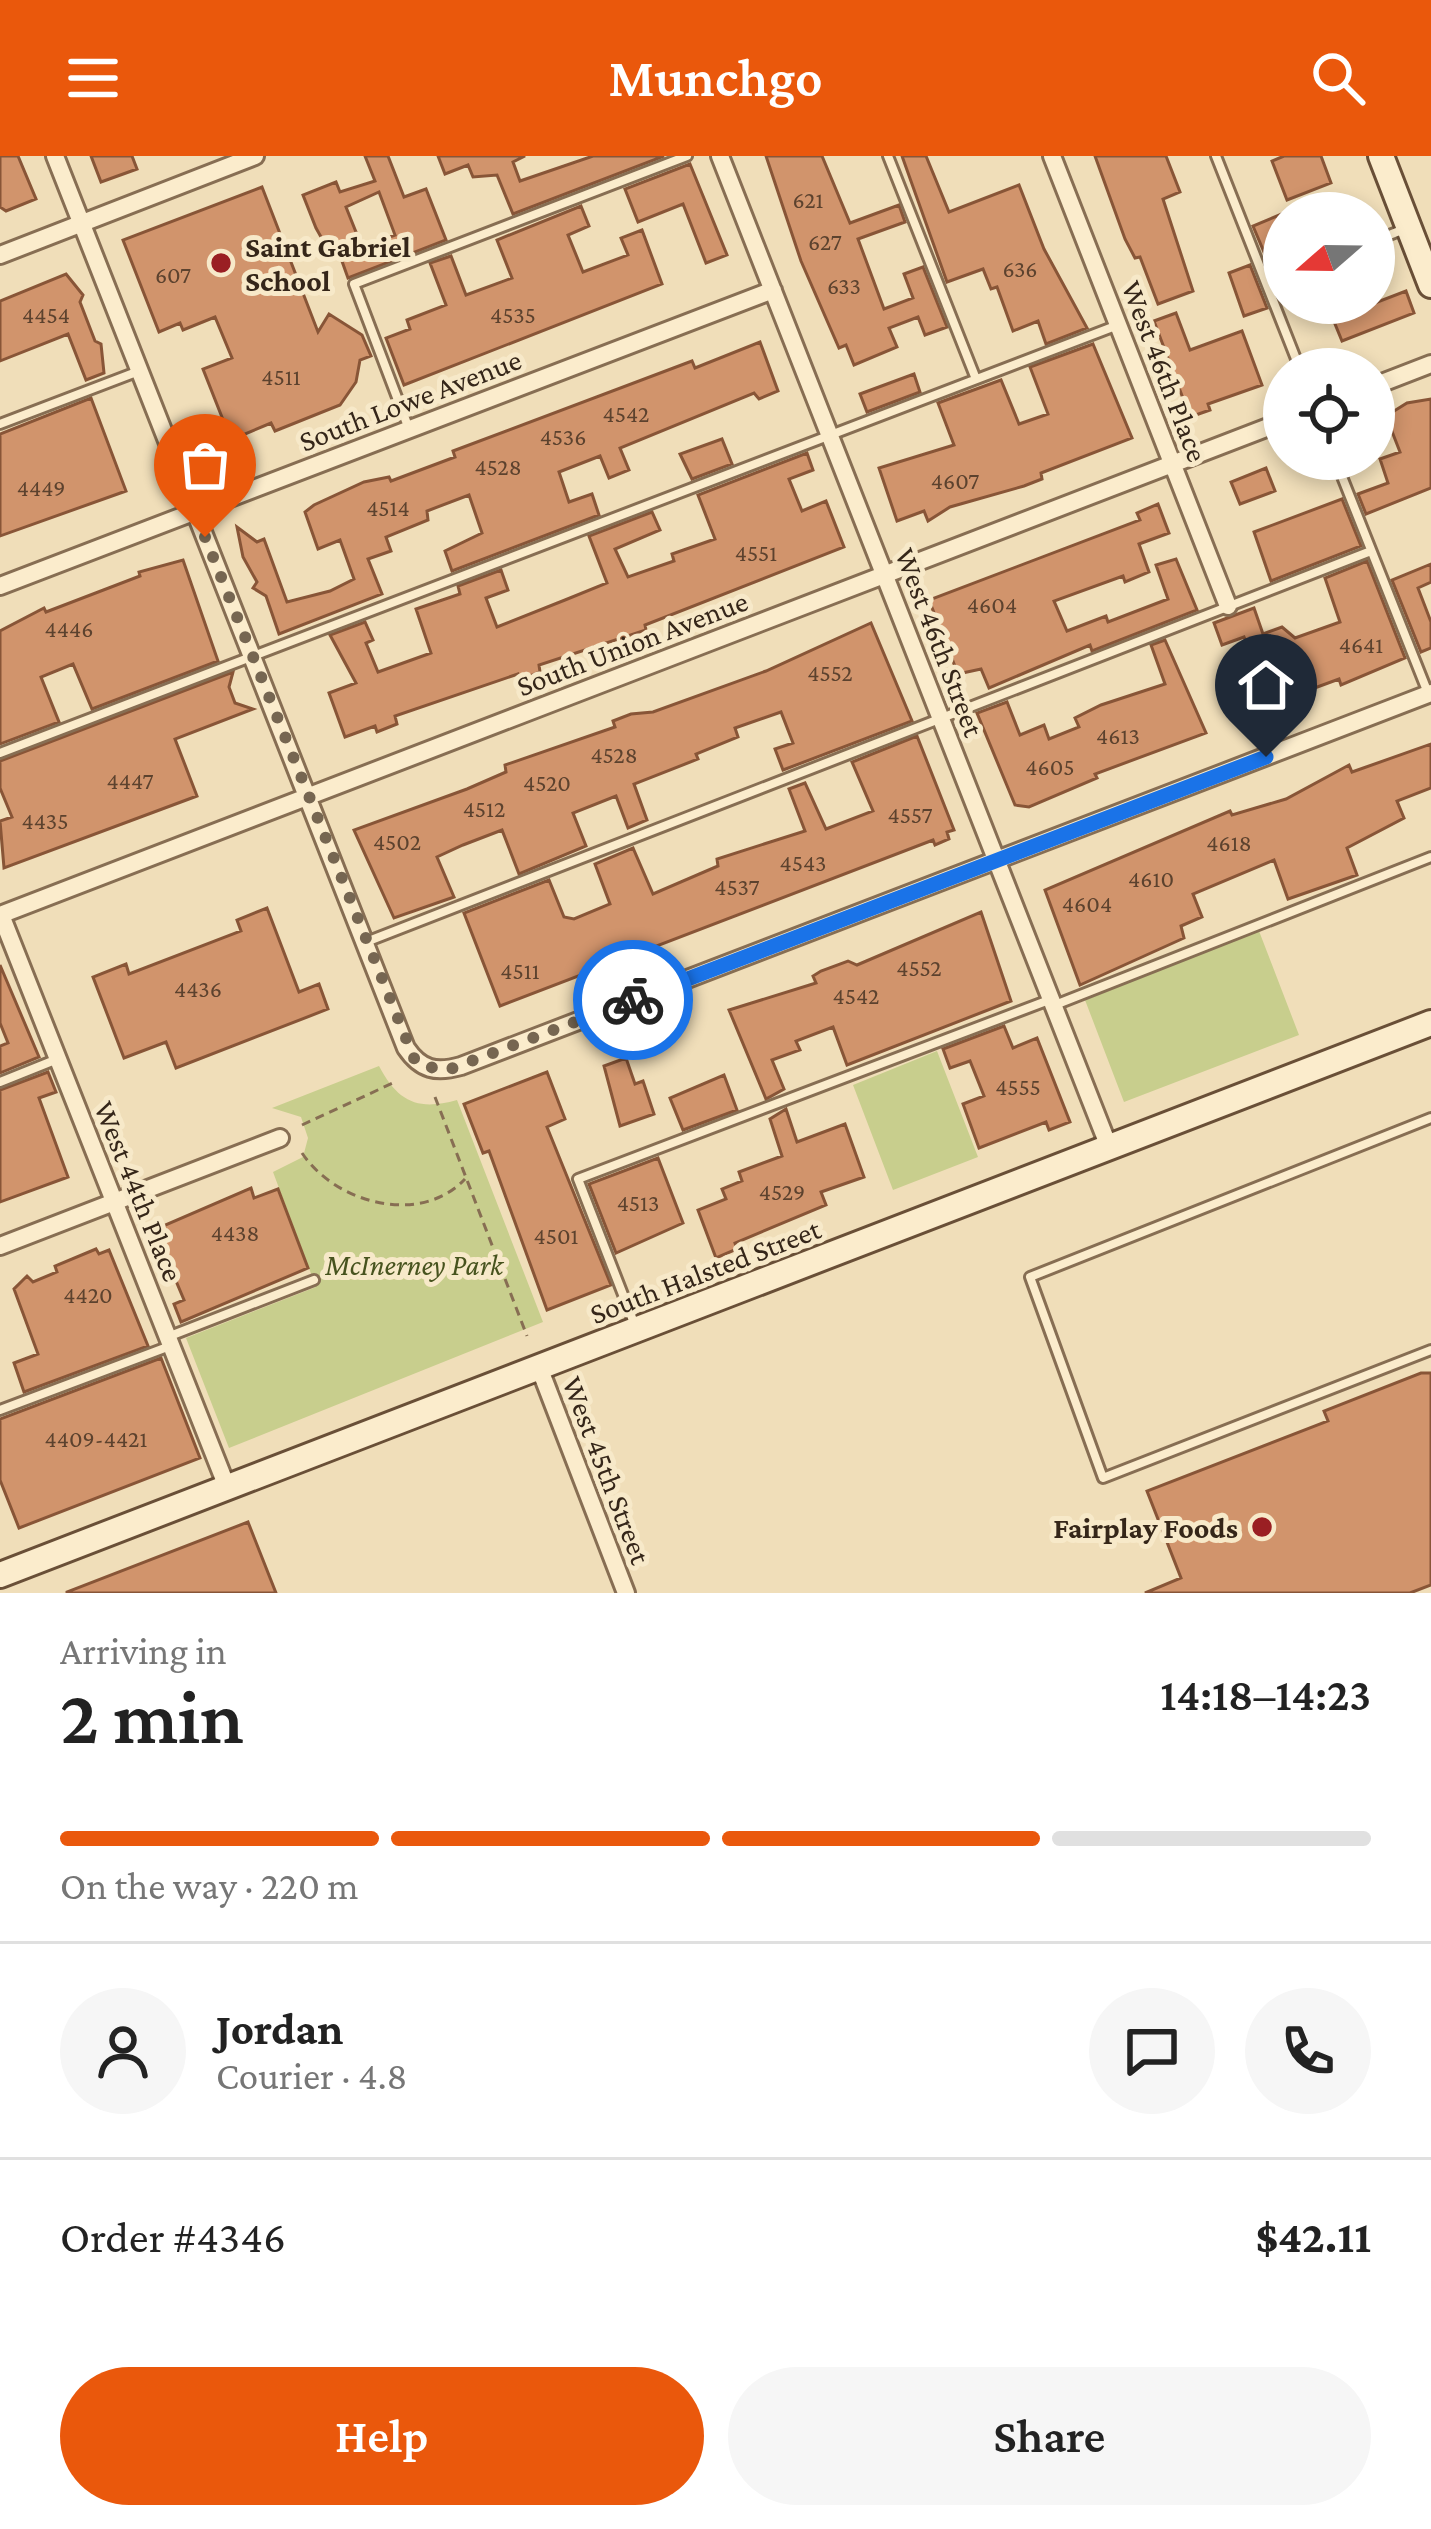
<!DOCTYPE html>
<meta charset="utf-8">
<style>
body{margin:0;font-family:"Crimson Pro",serif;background:#f6f6f6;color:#222;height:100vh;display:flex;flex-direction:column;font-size:45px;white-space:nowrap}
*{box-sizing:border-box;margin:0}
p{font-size:39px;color:#767676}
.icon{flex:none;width:66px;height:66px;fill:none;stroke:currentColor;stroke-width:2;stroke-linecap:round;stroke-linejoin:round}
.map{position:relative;height:1437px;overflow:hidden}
.sheet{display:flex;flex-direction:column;background:#fff;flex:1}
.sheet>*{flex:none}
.needle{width:78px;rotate:250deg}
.fabs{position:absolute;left:1263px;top:36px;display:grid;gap:24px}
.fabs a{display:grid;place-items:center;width:132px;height:132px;border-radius:50%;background:#fff;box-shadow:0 6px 18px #0003;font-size:60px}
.pin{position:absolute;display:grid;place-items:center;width:102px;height:102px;color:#fff;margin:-123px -51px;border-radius:50% 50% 50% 0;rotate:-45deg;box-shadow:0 0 12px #0007}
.pin .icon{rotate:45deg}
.courier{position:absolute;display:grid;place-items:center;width:120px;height:120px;margin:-60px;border:9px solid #1a73e8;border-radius:50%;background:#fff;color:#222;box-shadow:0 3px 15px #0007}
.head em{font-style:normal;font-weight:600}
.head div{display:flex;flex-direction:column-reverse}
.head{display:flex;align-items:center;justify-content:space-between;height:204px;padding:0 60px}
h1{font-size:78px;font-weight:600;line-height:90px}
.bar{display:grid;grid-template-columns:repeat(4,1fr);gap:18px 12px;align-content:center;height:144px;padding:0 60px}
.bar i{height:15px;border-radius:9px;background:#e0e0e0}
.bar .on{background:#ea580c}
.bar p{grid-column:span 4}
.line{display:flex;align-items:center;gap:30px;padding:0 60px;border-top:3px solid #e0e0e0}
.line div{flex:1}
.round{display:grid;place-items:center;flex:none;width:126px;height:126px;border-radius:63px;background:#f6f6f6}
.cta{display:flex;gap:24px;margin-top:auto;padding:24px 60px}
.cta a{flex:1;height:138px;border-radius:72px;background:#ea580c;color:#fff;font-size:48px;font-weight:600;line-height:138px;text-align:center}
.cta a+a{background:#f6f6f6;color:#222}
header{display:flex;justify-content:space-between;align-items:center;height:156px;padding:0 60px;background:#ea580c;color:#fff;font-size:54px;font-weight:600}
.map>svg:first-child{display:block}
.green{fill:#c8ce8d}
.building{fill:#d1946c;stroke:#885537;stroke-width:3;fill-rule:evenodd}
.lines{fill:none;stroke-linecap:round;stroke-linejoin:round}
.lane-casing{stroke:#876e53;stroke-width:14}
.street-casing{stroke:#876e53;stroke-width:22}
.secondary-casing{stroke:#694f37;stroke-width:30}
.path{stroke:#876e53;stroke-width:3;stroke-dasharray:9 6;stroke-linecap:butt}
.lane{stroke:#fbeccc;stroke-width:8}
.street{stroke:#fbeccc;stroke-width:16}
.secondary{stroke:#fbeccc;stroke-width:24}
.done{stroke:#766651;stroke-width:12;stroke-dasharray:0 21.6}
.route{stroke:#1a73e8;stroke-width:15}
.poi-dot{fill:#9a1f23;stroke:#f7e9c9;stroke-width:4.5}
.labels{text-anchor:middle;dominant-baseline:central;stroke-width:10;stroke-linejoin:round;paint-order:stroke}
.number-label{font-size:24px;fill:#5c422e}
.poi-label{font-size:30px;font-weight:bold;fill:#352619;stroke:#f7e9c9;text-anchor:start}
.street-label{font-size:30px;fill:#352619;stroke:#f7e9c9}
.park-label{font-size:30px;font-style:italic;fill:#47531e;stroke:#f7e9c9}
</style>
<header><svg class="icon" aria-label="menu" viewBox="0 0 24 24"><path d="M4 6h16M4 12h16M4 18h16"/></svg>Munchgo<svg class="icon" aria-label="search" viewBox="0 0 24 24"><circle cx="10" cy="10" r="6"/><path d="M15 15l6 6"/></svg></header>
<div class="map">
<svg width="1431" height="1437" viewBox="0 0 1431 1437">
<rect width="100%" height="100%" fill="#f0deb9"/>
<path class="green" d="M1259,775L1299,879L1124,946L1085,844Z
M937,895L978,1001L893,1034L853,929Z
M379,910C398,946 418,955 457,944L543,1166L229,1292L186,1182L316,1131L273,1016L303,1001L308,982L301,961L272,952Z"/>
<path class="building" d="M0,0H18L36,43L6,55L0,51Z
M91,0H132L137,13L101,26Z
M365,0H388L404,41L426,33L446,84L348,122L338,94L330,97L316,72L303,39L336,26L340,36L375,25ZM379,36L395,79L362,91L346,51Z
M438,0H525L513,6L520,25L593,0H664L513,58L497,19L473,21L468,9L445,18Z
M766,0H822L850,67L899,49L905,66L858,83L884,153L913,142L904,118L923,111L947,171L925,179L918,161L889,172L897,191L854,209L846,189L839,192L801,105Z
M902,0H926L949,56L1019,29L1044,93L1087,172L1046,188L1038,165L1013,175L997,131L991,133L983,113L947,126Z
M1095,0H1166L1180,36L1163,43L1193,135L1158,148L1140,101L1135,102L1125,83Z
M1284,0H1321L1331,27L1287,44L1272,5Z
M690,8L727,99L706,107L683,48L638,66L625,33Z
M262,31L318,176L329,158L362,179L371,200L360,204L356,226L340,249L275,275L271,267L231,284L203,213L232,202L215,161L183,174L180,167L159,176L123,84Z
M581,50L589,70L568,79L583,116L628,99L621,82L642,74L662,128L404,229L386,182L410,173L407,164L446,149L430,107L451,100L466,139L512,122L497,84Z
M1284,57V102L1269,108L1253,70Z
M1250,109L1267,152L1244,160L1229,117Z
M66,118L83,139L80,146L95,185L101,188L104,217L86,224L68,178L0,205V145Z
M1406,135L1414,157L1342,185L1333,163Z
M1176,157L1190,194L1242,175L1262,229L1208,248L1210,254L1190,261L1154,165Z
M760,186L778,235L759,243L754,237L620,292L629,314L609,322L600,300L559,316L569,346L592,338L599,359L452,415L445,395L482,377L469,339L427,355L428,364L386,381L391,395L368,403L382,438L279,478L266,440L253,432L257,426L243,401L237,371L257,386L264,383L287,446L330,435L354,423L340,384L318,393L305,356L314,349L364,326L389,321L391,325L455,301L453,295L692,205L695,212Z
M1093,188L1132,282L1041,317L1042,323L1024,330L950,351L928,365L924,355L897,365L879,312L954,289L938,247L1001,224L1019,268L1048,258L1030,211Z
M914,218L920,236L867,256L860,238Z
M91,242L126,335L0,380V278Z
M1431,243V332L1366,358L1358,338L1388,327L1380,303L1400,296L1386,260L1407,247Z
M722,283L732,308L692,323L680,298Z
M807,297L813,314L789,323L802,355L826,345L844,391L645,469L646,474L539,509L540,516L520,524L518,518L395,560L397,568L377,576L375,570L345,581L329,537L356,527L330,479L365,466L373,484L366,487L378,516L431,497L416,453L460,438L458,430L501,414L508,434L486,442L497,471L565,444L607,427L589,380L652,356L660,374L615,393L628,421L674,405L672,398L715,383L698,339Z
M1266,312L1275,335L1240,348L1231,326Z
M1342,343L1361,390L1271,425L1254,376Z
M1158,348L1169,377L1139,388L1149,416L1125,426L1123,420L1054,445L1067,475L1106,460L1108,466L1168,443L1156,409L1176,403L1197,454L1092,495L1090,489L989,532L981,513L958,518L929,444L1140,364L1137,357Z
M183,404L218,505L92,553L73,508L41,521L59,566L0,588V475L44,452L46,456L140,420L139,416Z
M1367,405L1405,502L1341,529L1339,523L1271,548L1273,555L1256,562L1238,519L1256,512L1244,481L1222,489L1214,467L1254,452L1263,478L1282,471L1295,482L1340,466L1325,422Z
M1431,408V426L1418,432L1431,466V492L1421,496L1392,424Z
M871,467L912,565L783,614L775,593L793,587L781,556L735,572L738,581L696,598L698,603L634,628L647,664L628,672L616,640L573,657L586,690L519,718L502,674L463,689L437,701L454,741L394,762L354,674L467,633L506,616L505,609L615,571L613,565L631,558L653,556L766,515Z
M1165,484L1206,577L1095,618L1097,622L1029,651L1015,649L977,557L1007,546L1020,579L1044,569L1049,583L1079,571L1075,562L1101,549L1165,528L1151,489Z
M233,516L229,531L235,547L253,553L175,583L197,640L4,712L0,665L12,661L0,632V605Z
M917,580L954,674L947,676L949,683L935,689L933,684L500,850L464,757L549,724L564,761L574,763L610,748L595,708L633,692L653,738L718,710L717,703L805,675L789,633L805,627L826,673L873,655L852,606Z
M1431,588V632L1397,645L1404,662L1347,692L1357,719L1288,743L1274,704L1193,738L1202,761L1181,770L1184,782L1080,829L1045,734L1230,655L1232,659L1286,643L1349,609L1352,616Z
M267,752L299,836L319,828L328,853L176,912L166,886L124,902L93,821L126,808L129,818L241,775L237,764Z
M981,756L1011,845L847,909L833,871L796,885L800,894L772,904L784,933L766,943L729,854L816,827L813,820L821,815L848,805L857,809Z
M0,809L39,901L0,917V890L8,887L0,867Z
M1004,870L1013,892L1037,882L1070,966L1049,974L1046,966L979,992L963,948L984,940L970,905L950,912L943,893Z
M626,902L635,928L643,925L654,958L620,970L604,910Z
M48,916L56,936L39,942L68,1021L0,1046V934Z
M547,916L565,963L547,971L611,1129L547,1154L489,995L483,997L464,948Z
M724,919L737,954L683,974L670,942Z
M786,953L797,986L845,968L864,1021L821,1036L826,1049L735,1087L737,1093L716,1102L698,1054L726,1043L722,1033L742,1025L739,1016L782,1000L770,963Z
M658,1002L683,1067L616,1097L589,1028Z
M251,1032L254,1042L278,1033L308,1112L181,1166L174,1148L184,1144L168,1106L154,1101L163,1091L156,1073Z
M96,1093L99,1098L109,1094L148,1190L24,1236L14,1207L38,1198L14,1133L27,1120L33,1126L57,1116L55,1110Z
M161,1202L200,1302L19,1372L0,1324V1263Z
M1421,1217H1431V1429L1410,1437H1145L1181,1422L1147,1335L1328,1265L1324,1255Z
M248,1366L276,1437H67V1436Z"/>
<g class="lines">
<g class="lane-casing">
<path id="lane" d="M888,0L976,223
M1216,0L1300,213
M1374,85L1407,72
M0,268L139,215
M409,273L354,128L687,0
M1335,303L1428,537
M0,597L1118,169
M366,786L1371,395
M1055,849L1431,701
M0,926L55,904
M1431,962L1030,1121L1103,1322L1431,1194
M636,1172L578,1023L1049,844
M170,1180L314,1124
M0,1254L170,1190"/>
</g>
<g class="street-casing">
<path id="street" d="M55,0L406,892C421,914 436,917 461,910L1431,537
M720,0L1109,991
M1052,0L1228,450
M0,99L255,0
M1374,230L1431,208
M0,430L773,134
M0,759L1284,265
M1,759L227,1331
M0,1090L280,982
M539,1211L626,1437"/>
</g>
<g class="secondary-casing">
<path id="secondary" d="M1381,0L1431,129
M0,1419L1431,867"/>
</g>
<path class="path" d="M435,941L527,1180
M302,969L395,926
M302,997C336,1048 421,1070 465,1023"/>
<use href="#lane" class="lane"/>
<use href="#street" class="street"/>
<use href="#secondary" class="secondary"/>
</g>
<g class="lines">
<path class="done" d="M205,381L416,907L445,915L633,844"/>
<path class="route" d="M633,844L1266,601"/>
</g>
<g class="poi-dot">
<circle cx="221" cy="107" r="12"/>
<circle cx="1262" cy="1371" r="12"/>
</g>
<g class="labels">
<g class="number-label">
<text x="808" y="43">621</text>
<text x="825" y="85">627</text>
<text x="1020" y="112">636</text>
<text x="173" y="118">607</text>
<text x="844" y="129">633</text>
<text x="46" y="158">4454</text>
<text x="513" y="158">4535</text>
<text x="281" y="220">4511</text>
<text x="626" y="257">4542</text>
<text x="563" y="280">4536</text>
<text x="498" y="310">4528</text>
<text x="955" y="324">4607</text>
<text x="41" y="331">4449</text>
<text x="388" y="351">4514</text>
<text x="756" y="396">4551</text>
<text x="992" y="448">4604</text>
<text x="69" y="472">4446</text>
<text x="1361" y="488">4641</text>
<text x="830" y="516">4552</text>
<text x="1118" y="579">4613</text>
<text x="614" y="598">4528</text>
<text x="1050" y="610">4605</text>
<text x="130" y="624">4447</text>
<text x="547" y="626">4520</text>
<text x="484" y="652">4512</text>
<text x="910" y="658">4557</text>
<text x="45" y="664">4435</text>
<text x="397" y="685">4502</text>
<text x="1229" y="686">4618</text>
<text x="803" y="706">4543</text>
<text x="1151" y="722">4610</text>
<text x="737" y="730">4537</text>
<text x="1087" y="747">4604</text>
<text x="919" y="811">4552</text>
<text x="520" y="814">4511</text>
<text x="198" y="832">4436</text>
<text x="856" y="839">4542</text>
<text x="1018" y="930">4555</text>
<text x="782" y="1035">4529</text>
<text x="638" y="1046">4513</text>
<text x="235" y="1076">4438</text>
<text x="556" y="1079">4501</text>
<text x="88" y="1138">4420</text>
<text x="96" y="1282">4409-4421</text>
</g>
<g class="poi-label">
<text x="245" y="90">Saint Gabriel<tspan x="245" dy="34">School</tspan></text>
<text x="1238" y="1371" text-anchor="end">Fairplay Foods</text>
</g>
<g class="street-label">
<text transform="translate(1165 215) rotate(69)">West 46th Place</text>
<text transform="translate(410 244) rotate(-21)">South Lowe Avenue</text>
<text transform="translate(940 486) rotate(69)">West 46th Street</text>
<text transform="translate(632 487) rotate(-21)">South Union Avenue</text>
<text transform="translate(139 1035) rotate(68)">West 44th Place</text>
<text transform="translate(705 1115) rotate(-21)">South Halsted Street</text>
<text transform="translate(607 1314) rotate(69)">West 45th Street</text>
</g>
<g class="park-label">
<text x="414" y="1108">McInerney Park</text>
</g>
</g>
</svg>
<div class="fabs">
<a><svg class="needle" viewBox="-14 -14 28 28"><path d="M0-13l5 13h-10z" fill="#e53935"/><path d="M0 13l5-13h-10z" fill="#767676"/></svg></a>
<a><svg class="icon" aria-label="locate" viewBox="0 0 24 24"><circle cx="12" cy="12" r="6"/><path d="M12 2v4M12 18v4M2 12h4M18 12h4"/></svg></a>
</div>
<div class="pin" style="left:205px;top:381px;background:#ea580c"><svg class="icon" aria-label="bag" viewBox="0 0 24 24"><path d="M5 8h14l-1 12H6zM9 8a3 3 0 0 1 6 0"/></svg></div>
<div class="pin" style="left:1266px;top:601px;background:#1f2937"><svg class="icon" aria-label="home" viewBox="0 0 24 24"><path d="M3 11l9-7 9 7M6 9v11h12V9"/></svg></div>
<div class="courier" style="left:633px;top:844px"><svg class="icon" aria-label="bike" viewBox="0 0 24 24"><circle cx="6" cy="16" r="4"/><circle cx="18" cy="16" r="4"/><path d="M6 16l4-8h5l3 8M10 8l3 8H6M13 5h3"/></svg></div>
</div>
<section class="sheet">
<div class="head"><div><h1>2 min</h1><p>Arriving in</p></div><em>14:18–14:23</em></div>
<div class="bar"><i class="on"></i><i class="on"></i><i class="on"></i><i></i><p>On the way · 220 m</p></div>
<div class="line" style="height:216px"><a class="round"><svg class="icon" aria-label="person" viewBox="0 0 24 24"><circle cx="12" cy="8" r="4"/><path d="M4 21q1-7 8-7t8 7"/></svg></a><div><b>Jordan</b><p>Courier · 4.8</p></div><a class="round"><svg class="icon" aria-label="chat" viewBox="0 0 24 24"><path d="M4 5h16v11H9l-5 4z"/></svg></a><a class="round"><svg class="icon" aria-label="phone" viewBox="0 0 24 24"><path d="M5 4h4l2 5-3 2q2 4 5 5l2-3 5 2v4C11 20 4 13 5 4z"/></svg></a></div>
<div class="line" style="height:156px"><div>Order #4346</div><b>$42.11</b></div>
<div class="cta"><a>Help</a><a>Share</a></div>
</section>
